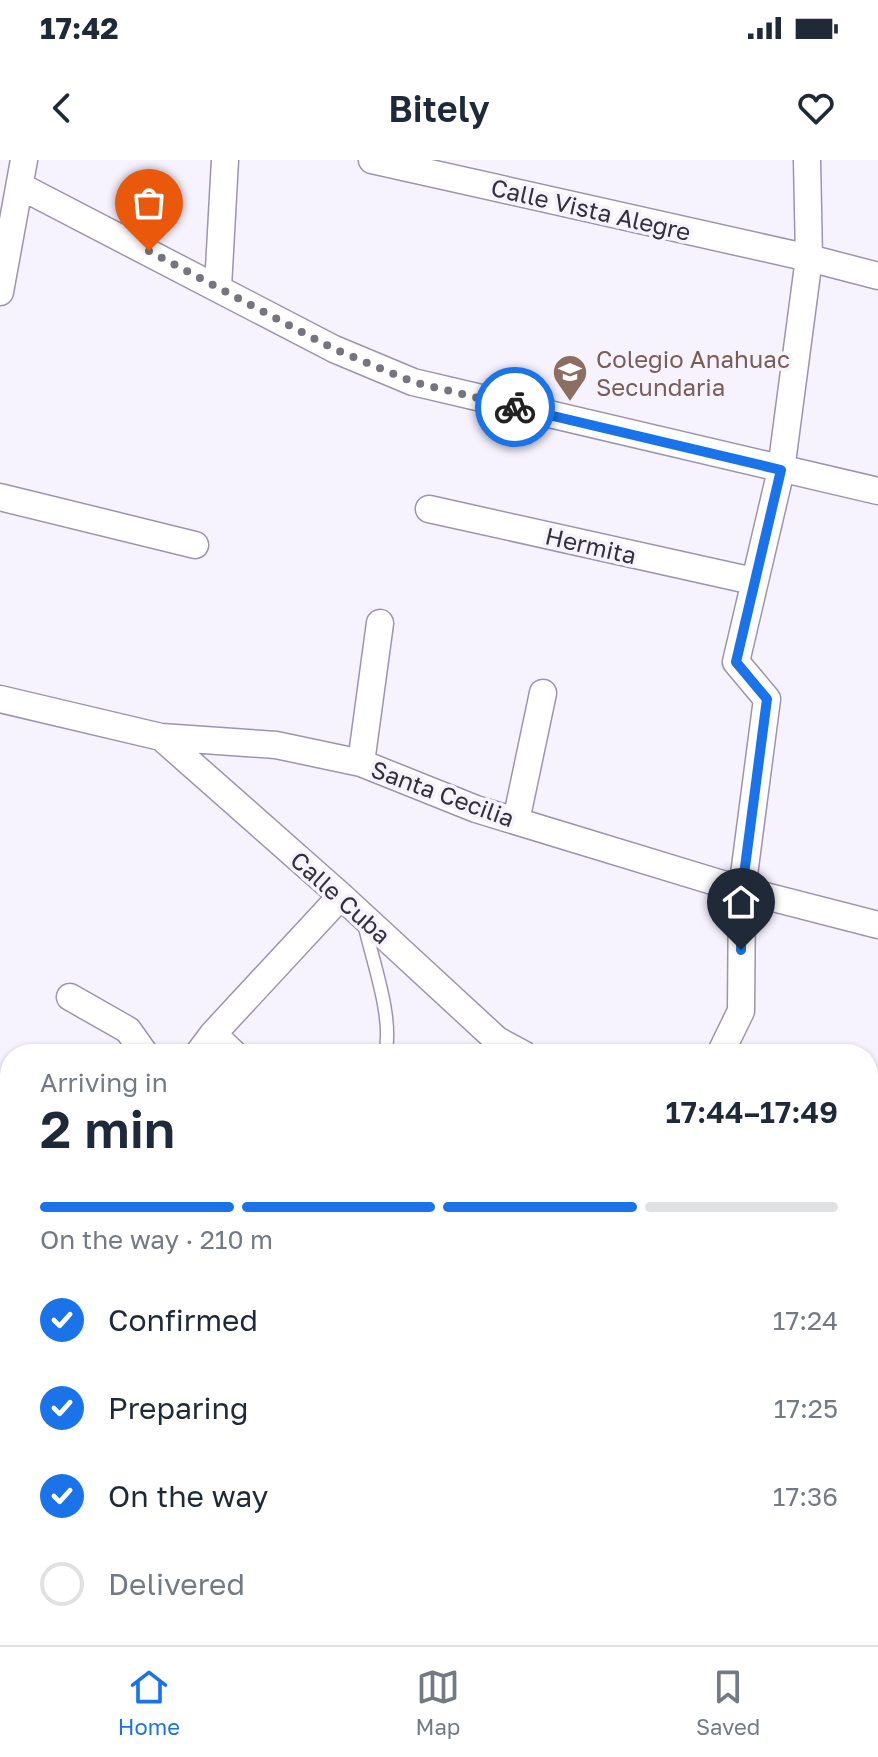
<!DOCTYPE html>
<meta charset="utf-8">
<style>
body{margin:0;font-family:"Golos Text",sans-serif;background:#f2f2f3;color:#1f2937;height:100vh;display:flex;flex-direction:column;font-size:30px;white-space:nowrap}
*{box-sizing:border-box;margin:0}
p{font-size:26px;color:#747a83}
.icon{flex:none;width:44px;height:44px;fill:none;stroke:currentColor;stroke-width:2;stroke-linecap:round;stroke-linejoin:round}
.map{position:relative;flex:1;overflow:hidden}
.details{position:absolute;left:0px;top:884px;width:878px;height:602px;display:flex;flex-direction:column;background:#fff;border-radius:32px 32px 0 0;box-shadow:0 2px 6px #0004}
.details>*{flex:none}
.pin{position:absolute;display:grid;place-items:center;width:68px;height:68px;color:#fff;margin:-82px -34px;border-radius:50% 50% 50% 0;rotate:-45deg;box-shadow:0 0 8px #0007}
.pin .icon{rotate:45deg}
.courier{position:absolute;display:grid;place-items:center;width:80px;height:80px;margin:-40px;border:6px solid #1a73e8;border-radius:50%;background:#fff;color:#222;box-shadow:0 2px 10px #0007}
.headline em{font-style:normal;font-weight:600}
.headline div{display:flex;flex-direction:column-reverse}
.headline{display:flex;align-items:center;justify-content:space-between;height:136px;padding:0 40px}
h1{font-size:52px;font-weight:600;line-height:60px}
.bar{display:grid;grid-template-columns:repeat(4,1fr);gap:12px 8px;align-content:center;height:96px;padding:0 40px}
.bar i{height:10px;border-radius:6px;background:#e0e1e3}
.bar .selected{background:#1a73e8}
.bar p{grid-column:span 4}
ol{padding:0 40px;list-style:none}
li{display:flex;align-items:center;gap:24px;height:88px}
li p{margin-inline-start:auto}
li .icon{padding:8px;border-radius:50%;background:#1a73e8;color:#fff;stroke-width:4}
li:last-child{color:#747a83}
li i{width:44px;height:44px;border:4px solid #e0e1e3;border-radius:50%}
.status{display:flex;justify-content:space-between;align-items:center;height:56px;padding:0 40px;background:#fff;direction:ltr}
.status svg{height:22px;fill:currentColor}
header{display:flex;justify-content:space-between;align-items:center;height:104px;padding:0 40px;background:#fff;font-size:36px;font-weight:600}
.tab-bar{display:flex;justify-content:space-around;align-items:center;height:112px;border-top:2px solid #e0e1e3;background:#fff;font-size:22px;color:#747a83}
.tab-bar a{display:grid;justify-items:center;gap:4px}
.tab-bar .selected{color:#1a73e8}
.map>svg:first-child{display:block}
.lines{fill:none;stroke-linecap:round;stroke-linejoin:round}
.river{stroke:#a1d8e9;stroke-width:44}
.service-casing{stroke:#9d94af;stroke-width:15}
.minor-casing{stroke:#9d94af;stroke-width:29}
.tertiary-casing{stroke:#9d94af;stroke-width:35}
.service{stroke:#fff;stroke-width:12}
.minor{stroke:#fff;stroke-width:26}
.tertiary{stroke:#fff;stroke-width:32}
.done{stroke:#77747f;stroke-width:8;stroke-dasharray:0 14.4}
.route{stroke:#1a73e8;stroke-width:10}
.labels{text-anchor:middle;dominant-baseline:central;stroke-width:7;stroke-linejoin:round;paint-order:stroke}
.street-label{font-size:24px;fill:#33303b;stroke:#f6f2fe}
.education-label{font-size:24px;fill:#785e54;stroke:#f6f2fe;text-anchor:start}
</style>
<div class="status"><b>17:42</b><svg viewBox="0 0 49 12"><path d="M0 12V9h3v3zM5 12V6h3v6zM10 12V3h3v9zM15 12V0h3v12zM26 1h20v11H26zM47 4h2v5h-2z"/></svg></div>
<header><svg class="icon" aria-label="back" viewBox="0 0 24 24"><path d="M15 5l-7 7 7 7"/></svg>Bitely<svg class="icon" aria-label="heart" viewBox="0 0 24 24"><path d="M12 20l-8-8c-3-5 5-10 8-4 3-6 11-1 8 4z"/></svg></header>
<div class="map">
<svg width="878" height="1485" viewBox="0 0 878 1485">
<rect width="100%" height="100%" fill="#f6f2fe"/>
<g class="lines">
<path class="river" d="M0,1478L8,1485"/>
<g class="service-casing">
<path id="service" d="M364,763C372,800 394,858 385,894"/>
</g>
<g class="minor-casing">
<path id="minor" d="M372,0L809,98L878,116
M20,26L334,189L413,222L878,331
M218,127L225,0
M0,132L24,0
M0,337L195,385
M429,349L753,421
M0,539L161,577L276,585L361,603L476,649L742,730L878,765
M161,577L341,736L497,880L523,894
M361,603L380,463
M516,661L543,533
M70,837L128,870L145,894
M213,874L234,894
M198,894L213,874L341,736
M720,894L741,851L742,730L767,539L736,502L781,310L809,98L807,0
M868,1075L878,1080
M868,1240L878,1237
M0,1366L10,1367
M868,1408L878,1409
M50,1485L52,1476
M411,1485L416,1476"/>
</g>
<g class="tertiary-casing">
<path id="tertiary" d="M0,1106L10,1117
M292,1476L311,1485
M668,1476L690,1485
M468,1485L507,1476"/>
</g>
<use href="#service" class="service"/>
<use href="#minor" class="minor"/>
<use href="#tertiary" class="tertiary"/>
</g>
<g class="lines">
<path class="done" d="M149,91L334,189L413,222L515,247"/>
<path class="route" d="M515,247L781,310L736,502L767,539L742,730L741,790"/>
</g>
<defs>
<g id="school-pin" transform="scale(1.8)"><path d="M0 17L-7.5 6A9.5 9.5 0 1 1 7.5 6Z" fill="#8d6e63" stroke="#f6f2fe"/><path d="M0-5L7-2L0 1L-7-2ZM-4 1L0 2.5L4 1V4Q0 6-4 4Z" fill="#fff"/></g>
</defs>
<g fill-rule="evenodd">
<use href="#school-pin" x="570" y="212"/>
</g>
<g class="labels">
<g class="street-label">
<text transform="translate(591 49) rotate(13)">Calle Vista Alegre</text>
<text transform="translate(591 385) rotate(13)">Hermita</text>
<text transform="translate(443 633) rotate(20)">Santa Cecilia</text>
<text transform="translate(341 737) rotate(42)">Calle Cuba</text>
</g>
<g class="education-label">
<text x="596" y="198">Colegio Anahuac<tspan x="596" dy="28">Secundaria</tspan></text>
</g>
</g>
</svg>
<div class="pin" style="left:149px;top:91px;background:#ea580c"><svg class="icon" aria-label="bag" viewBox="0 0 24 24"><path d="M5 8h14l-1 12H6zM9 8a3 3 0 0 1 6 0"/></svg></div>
<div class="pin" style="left:741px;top:790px;background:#1f2937"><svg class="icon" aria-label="home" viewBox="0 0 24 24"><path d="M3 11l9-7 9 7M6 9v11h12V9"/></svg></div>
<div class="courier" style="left:515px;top:247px"><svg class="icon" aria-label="bike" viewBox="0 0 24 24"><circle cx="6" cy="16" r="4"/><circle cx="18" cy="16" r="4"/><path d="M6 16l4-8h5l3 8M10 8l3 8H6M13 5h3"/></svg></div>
<section class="details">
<div class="headline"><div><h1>2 min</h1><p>Arriving in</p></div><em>17:44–17:49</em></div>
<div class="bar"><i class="selected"></i><i class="selected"></i><i class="selected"></i><i></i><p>On the way · 210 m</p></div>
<ol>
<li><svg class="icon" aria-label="check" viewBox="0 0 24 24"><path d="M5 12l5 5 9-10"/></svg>Confirmed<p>17:24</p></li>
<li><svg class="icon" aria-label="check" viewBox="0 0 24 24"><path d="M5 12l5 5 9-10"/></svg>Preparing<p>17:25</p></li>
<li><svg class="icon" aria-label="check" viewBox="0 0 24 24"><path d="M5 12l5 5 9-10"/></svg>On the way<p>17:36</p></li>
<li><i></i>Delivered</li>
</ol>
</section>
</div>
<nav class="tab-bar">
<a class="selected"><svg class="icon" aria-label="home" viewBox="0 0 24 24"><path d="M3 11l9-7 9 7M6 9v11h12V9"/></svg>Home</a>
<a><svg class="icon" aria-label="map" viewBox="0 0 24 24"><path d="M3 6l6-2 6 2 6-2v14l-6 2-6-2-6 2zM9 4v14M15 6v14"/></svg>Map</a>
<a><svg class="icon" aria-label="saved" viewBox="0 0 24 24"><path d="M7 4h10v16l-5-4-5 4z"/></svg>Saved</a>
</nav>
